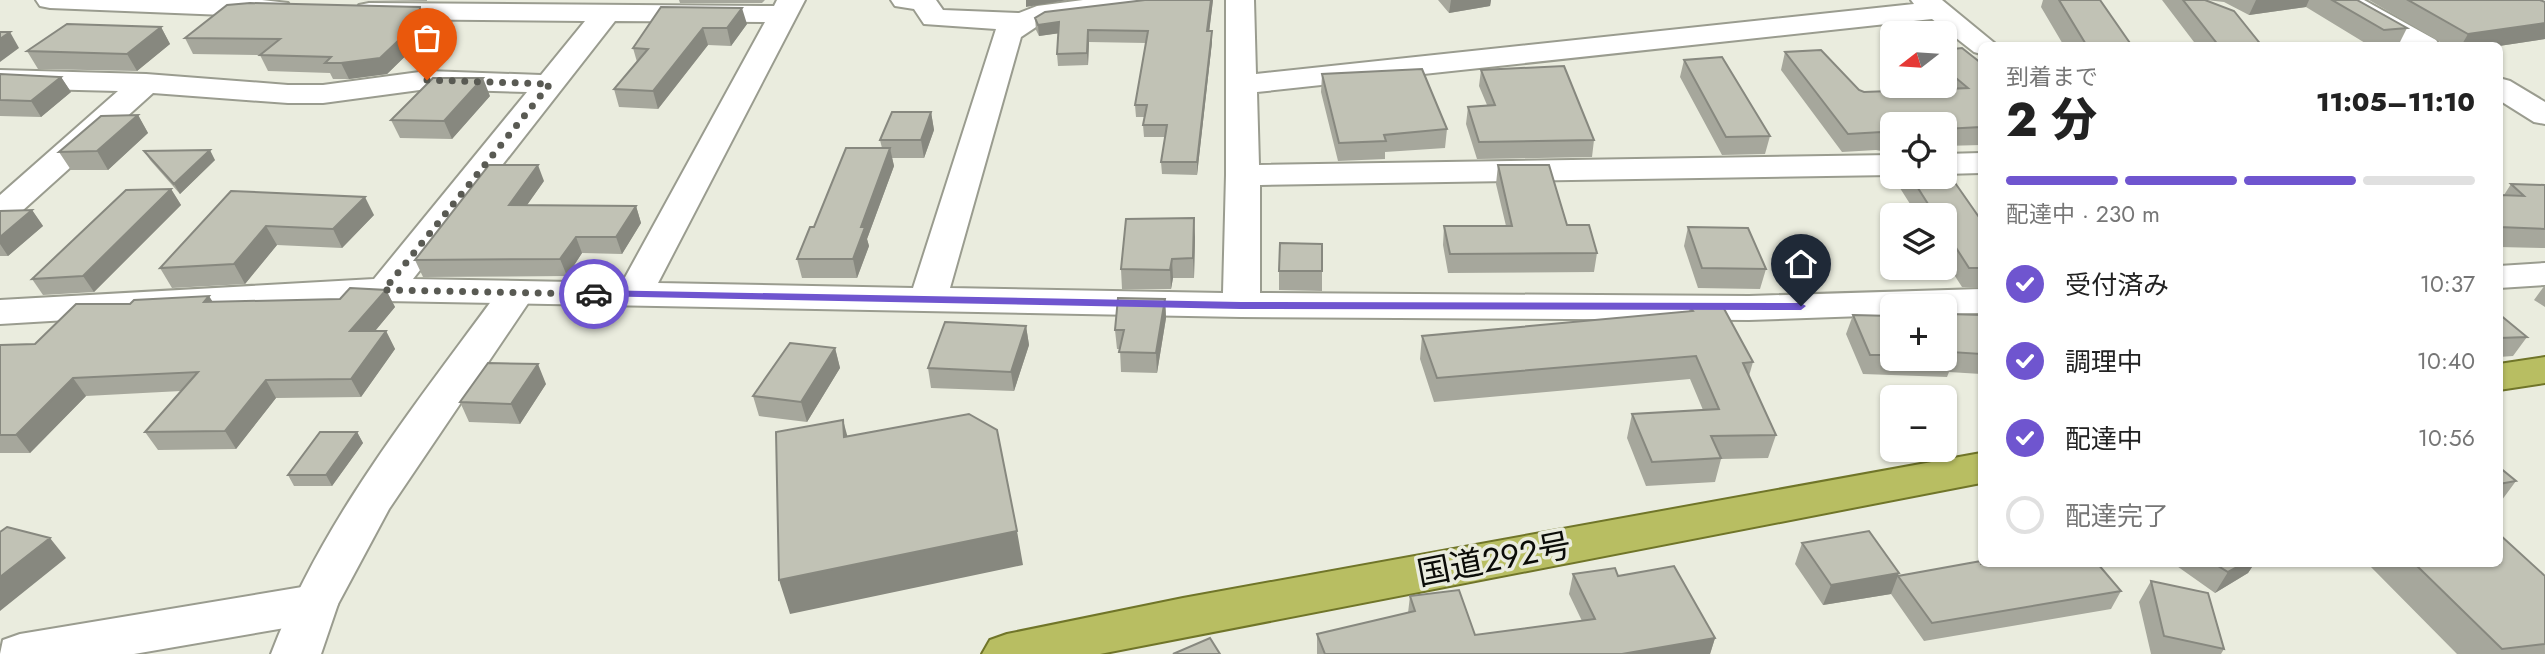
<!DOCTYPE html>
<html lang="ja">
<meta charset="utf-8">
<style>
body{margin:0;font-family:Jost,"Noto Sans JP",sans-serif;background:#f2f2f2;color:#222;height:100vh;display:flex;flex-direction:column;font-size:26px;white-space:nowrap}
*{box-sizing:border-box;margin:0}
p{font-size:23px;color:#767676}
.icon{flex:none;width:38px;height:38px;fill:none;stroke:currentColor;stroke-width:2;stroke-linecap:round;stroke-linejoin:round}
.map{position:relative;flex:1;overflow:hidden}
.details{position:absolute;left:1978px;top:42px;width:525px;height:525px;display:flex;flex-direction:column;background:#fff;border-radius:10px;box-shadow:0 2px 5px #0004}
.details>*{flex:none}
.needle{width:46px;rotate:253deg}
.tools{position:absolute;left:1880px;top:21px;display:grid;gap:14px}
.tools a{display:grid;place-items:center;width:77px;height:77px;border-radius:10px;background:#fff;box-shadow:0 2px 5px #0004;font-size:35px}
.pin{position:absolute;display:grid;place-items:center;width:60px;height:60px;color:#fff;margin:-72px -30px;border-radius:50% 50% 50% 0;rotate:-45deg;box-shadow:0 0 7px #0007}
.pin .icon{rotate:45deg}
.courier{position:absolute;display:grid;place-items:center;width:70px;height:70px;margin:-35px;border:5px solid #6f55cf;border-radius:50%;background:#fff;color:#222;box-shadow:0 2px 9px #0007}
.headline em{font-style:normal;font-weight:800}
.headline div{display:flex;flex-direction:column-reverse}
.headline{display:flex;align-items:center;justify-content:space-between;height:119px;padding:0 28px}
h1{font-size:46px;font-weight:800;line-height:52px}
.bar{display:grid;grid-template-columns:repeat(4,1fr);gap:10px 7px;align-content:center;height:84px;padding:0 28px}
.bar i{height:9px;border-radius:5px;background:#e0e0e0}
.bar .current{background:#6f55cf}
.bar p{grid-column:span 4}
ol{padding:0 28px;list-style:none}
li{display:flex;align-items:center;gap:21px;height:77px}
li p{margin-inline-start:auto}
li .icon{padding:7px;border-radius:50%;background:#6f55cf;color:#fff;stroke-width:4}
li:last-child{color:#767676}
li i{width:38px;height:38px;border:4px solid #e0e0e0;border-radius:50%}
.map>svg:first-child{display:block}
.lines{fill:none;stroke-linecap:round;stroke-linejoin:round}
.minor-casing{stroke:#9a9c8f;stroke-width:4}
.tertiary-casing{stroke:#9a9c8f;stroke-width:4}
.trunk-casing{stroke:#707529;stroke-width:4}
.minor{fill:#fff;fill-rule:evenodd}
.tertiary{fill:#fff;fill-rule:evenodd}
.trunk{fill:#b8be62;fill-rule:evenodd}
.wall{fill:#a6a79c}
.shaded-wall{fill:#87887f}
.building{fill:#c1c2b5;stroke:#87887f;stroke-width:2}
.route{fill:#6f55cf}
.done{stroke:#595a53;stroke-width:7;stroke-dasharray:0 12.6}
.labels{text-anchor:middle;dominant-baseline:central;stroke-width:7;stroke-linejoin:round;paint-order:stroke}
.near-street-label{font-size:33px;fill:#0b0c08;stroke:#eaecde}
</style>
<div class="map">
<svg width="2545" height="654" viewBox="0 0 2545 654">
<rect width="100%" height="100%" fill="#eaecde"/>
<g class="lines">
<g class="minor-casing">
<path id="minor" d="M36,0H262L288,3L292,9L288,15L278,17L50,8L40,6Z
M777,0H805L658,283L913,288L996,29L924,24L914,9L895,6L891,0H936L943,10L1019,13L1037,6L1083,0H1166L1162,6L1152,8L1045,21L1021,37L950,288L1223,293L1226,175V0H1254L1256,74L1914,4L1911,0H1942L1998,46H1981V54L1974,52L1932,19L1257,92L1259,165L1892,155V175L1260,185V293L1749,296L1981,289V313L1944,314V306H1892V315L1749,320L1241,317L385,301L0,324V300L374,279L527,92L427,89L323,103H288L153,93L12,220L0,223V195L118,91L0,88V70L146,74L288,85H323L427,71L541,75L585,21L369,19L359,17L355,11L359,5L369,3L774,6ZM615,21L765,22L622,283L413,279Z
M2330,0H2364L2436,40L2440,46H2404L2334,6Z
M2499,78L2510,81L2545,102V124L2534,122L2499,100Z
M1981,153V173L1944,174V154Z
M2545,263V285L2499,288V266Z
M314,585L331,591L338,604L331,617L314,623L134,654H0L3,640L20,634Z"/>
</g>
<g class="tertiary-casing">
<path id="tertiary" d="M516,282L529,285L535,293L389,509L338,604L321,654H271C323,517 418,402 503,285Z"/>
</g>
<g class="trunk-casing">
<path id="trunk" d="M2545,357V383L2499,390V364Z
M1981,453V483L1100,654H982L990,640L1007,634L1183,598Z"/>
</g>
<use href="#minor" class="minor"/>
<use href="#tertiary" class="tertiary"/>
<use href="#trunk" class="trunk"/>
</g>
<path class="wall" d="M360,0H427V1Z
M679,0H765L762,3H680Z
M1145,0H1213L1209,31L1212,42L1197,175L1162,174L1161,162L1165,137H1144L1143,125L1145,117H1136L1135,105L1146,43L1089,42L1088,65L1058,66L1057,54L1059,33L1039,36L1036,30L1035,18Z
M1438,0H1491L1490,6L1449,13Z
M2043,0H2100L2132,46H2064L2041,7Z
M2162,0H2357L2407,28L2398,46H2370L2306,7L2249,15L2224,2L2206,0L2262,46H2197Z
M2369,0H2540L2545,2V39L2499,46H2447Z
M420,7L426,22V36L387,74L349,79H333L330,73L268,71L260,55L193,54L185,38Z
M661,7L747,24L731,46L708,45L658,109L619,107L614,89L637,62L633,48Z
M161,27L170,44L137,71L38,69L27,51Z
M1944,50L1981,63V145L1944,146V124H1892V153L1876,150L1842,152L1781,70L1785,52L1864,92L1943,89L1939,86H1944Z
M1684,60L1770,136L1765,154L1722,155L1680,77Z
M1481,70L1594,140L1592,157L1477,159L1466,124L1468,107L1487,105L1479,86Z
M0,74L61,77L71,92L41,117L0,116Z
M1322,74L1447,129L1445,148L1385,152V159L1338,161L1321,92Z
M490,96L452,139L400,138L391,120Z
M931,112L934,130L924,158H892L894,166L867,239L869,246L857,278H802L797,259L814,227L882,148L880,140Z
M138,115L148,133L108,170H71L59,152Z
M144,151L215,160L180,194L150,160Z
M1498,165L1597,253L1594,272L1448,273L1443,245L1444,226H1506L1496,184Z
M1893,177H1944L1981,220V288L1962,287L1944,259V215H1917Z
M544,181L527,205L636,206L641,223L622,254L582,253L567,276L423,277L415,260Z
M2511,184L2545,185V248L2499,247V195H2504Z
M171,189L181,205L94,292L43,295L32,279Z
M231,191L374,215L342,248L277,245L245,284L172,288L160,268Z
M32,210L43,226L8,256H0V211Z
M1688,227L1766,269L1760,289L1698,288L1684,246Z
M1195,237L1194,278H1173L1171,289H1122L1121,269Z
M1279,271H1322V291L1279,290Z
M2545,285V307L2534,300Z
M386,290L395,307L375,331H386L395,349L361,397L276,398L236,449L158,450L145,432L181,391L86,396L30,453H0V345L35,344L130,304L340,299Z
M1165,299L1166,318L1157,373L1121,372L1120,349H1117L1115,330Z
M1690,307L1753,362L1749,376L1776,435L1768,458L1721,459L1715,482L1646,486L1627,438L1632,414L1703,410L1690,379L1434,402L1420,359L1422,336L1689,312Z
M1949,314L1981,315V374L1949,372L1947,377L1863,374L1846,334L1853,315L1892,316V359H1944V318H1948Z
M2499,314L2527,337L2513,356L2499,357Z
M1026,326L1029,345L1014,391L931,388L928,368Z
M835,348L840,368L807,422L759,416L753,396Z
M546,384L520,424L469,422L460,402Z
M357,432L363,443L332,486H294L288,475Z
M2499,467L2516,481L2499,504Z
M1802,543L1898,576L2121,591L2111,609L1924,641L1891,594L1823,605L1795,564Z
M2174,564H2254L2248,573L2215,593Z
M2368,564H2499L2545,576V654H2457Z
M1573,574L1618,576L1715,638L1710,654H1317V634L1408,613L1410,596L1475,635L1582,621L1569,594Z
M2151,581L2224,649L2221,654H2151L2139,602Z"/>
<path class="shaded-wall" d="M1026,0H1068L1026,7Z
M1211,0H1213L1208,42L1207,31Z
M1451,0H1491L1490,6L1449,13Z
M2256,0H2309L2306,7L2249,15Z
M420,7L426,22V36L387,74L349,79L341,63Z
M742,8L747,24L731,46L727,28Z
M1059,22L1061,33L1039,36L1038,25Z
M2545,23V39L2499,46H2461L2468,34Z
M161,27L170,44L137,71L127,54Z
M703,28L708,45L658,109L653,91Z
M1088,30L1089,42L1088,65L1087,53Z
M1212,31V42L1197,175V162Z
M10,32L19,48L0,62V39Z
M61,77L71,92L41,117L31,101Z
M483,78L490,96L452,139L444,121Z
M931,112L934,130L924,158L921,140Z
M138,115L148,133L108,170L97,151Z
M890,148L894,166L867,239L869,246L857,278L853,259L861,227Z
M210,150L215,160L180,194L174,184Z
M538,165L544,181L515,222L509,205Z
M171,189L181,205L94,292L83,276Z
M365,197L374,215L342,248L333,229Z
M636,206L641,223L622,254L616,237Z
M32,210L43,226L8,256L0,244V237Z
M1194,218L1195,237L1194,278L1193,258Z
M266,226L277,245L245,284L234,264Z
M576,237L582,253L567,276L560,259Z
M1172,259L1173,278L1171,289L1170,270Z
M386,290L395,307L360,349L350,331Z
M209,296L220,313L204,302Z
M1165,299L1166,318L1157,373L1156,353Z
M1026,326L1029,345L1014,391L1011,372Z
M386,331L395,349L361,397L351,379Z
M835,348L840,368L807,422L801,402Z
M538,364L546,384L520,424L511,404Z
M73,378L86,396L30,453L16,435Z
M266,380L276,398L236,449L225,431Z
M843,420L852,453L844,437Z
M357,432L363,443L332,486L326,475Z
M1017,531L1023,565L790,614L779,580Z
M50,538L66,558L0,611V577Z
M2243,564H2254L2248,573L2215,593L2228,572Z
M1899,573L1891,594L1823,605L1831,585Z
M1715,638L1710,654H1622Z"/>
<path class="building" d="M1145,0H1211L1207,31H1212L1197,162H1161L1167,125H1143L1147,105H1135L1148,31L1088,30L1087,53L1057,54L1059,22L1038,25L1035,18L1045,12Z
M2059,0H2100L2132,46H2087Z
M2183,0H2205L2234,11L2262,46H2219Z
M2332,0H2357L2407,28L2384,30Z
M2408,0H2540L2545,2V23L2468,34Z
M250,3L420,7L419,21L380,58L341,63H325L331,57L260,55L280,39L185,38L227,5Z
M661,7L742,8L727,28H703L653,91L614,89L648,49L633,48Z
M67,24L161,27L127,54L27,51Z
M0,32H10L0,39Z
M1962,48L1981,63V127L1944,129V124H1892V134L1882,132L1848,134L1785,52L1821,50L1859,90L1864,92L1968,88L1944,68V50Z
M1722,57L1770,136L1726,137L1684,60Z
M1564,66L1594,140L1479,142L1468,107L1495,105L1481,70Z
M1422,69L1447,129L1384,135L1386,141L1339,143L1322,74Z
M0,74L61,77L31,101L0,100Z
M433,78H483L444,121L391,120Z
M892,112H931L921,140H880Z
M138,115L97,151L59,152L101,116Z
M846,148H890L861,227H865L853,259H797L810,227H814Z
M210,150L174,184L144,151Z
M489,165H538L509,205L636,206L616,237H576L560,259L415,260Z
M1498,165H1549L1567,225H1589L1597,253L1450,254L1444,226H1512Z
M1944,167L1981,220V268H1969L1944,229V215H1935L1911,177H1944Z
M2511,184L2545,185V229L2499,227V195L2524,196Z
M171,189L83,276L32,279L126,190Z
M231,191L365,197L333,229L266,226L234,264L160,268Z
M32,210L0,237V211Z
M1194,218L1193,258L1172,259L1170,270L1121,269L1126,219Z
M1688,227L1748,228L1766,269L1702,268Z
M1280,243L1322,244V271H1279Z
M350,288L386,290L350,331H386L351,379L266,380L225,431L145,432L198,372L73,378L16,435H0V345L35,344L76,304H130L134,300L209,296L204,302L340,299Z
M1118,298L1165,299L1156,353L1119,352L1124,330H1115Z
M1722,305L1753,362L1743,363L1776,435L1711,436L1721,458L1652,462L1632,414L1719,409L1696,356L1437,378L1422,336L1693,311L1690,307Z
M1949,314L1981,315V354L1952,352L1955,358L1944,357V318H1952Z
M2499,314L2527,337L2499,338Z
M1853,315L1892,316V355H1870Z
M945,322L1026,326L1011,372L928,368Z
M790,343L835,348L801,402L753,396Z
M488,363L538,364L511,404L460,402Z
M969,414L997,430L1017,531L779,580L776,432L843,420L844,437Z
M320,432H357L326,475H288Z
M2499,467L2516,481L2499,484Z
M7,527L50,538L0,577V532Z
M1869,531L1899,573L1831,585L1802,543Z
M2499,534L2545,576V644L2502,649L2415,564H2499Z
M1981,561V564H2098L2121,591L1932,623L1898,576Z
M2215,564H2243L2228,572Z
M1674,566L1715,638L1622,654H1325L1317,634L1415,611L1410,596L1459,590L1475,635L1595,619L1573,574L1615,568L1618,576Z
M2151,581L2208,593L2224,649L2164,636Z
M1210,638L1220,654H1173Z"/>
<path class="route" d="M594,290L1241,302L1801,303L1806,306L1801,310L1241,309L590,296L588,294Z"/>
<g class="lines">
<path class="done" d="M427,80L550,84L384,290L594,294"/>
</g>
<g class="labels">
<g class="near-street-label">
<text transform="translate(1494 559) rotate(-11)">国道292号</text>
</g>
</g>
</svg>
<div class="tools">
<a><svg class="needle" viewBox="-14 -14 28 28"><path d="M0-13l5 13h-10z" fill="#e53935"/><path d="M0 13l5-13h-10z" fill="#767676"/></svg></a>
<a><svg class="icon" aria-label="locate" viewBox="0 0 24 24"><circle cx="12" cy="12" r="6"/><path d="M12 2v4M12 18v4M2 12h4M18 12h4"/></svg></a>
<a><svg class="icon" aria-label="layers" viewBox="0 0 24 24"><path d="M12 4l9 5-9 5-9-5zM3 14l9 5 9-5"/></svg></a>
<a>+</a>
<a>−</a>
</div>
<div class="pin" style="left:427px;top:80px;background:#ea580c"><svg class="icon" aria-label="bag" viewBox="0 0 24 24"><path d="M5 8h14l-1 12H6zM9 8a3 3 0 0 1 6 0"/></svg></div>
<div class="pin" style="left:1801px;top:306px;background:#1f2937"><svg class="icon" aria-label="home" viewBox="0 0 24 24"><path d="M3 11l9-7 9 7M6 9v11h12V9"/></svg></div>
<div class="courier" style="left:594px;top:294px"><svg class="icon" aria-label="car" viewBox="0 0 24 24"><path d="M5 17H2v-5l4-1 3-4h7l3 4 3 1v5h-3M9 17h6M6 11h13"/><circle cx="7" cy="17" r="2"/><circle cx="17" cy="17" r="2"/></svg></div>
<section class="details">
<div class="headline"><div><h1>2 分</h1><p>到着まで</p></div><em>11:05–11:10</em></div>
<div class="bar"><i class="current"></i><i class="current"></i><i class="current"></i><i></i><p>配達中 · 230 m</p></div>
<ol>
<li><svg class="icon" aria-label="check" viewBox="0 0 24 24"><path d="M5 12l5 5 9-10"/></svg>受付済み<p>10:37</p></li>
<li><svg class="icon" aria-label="check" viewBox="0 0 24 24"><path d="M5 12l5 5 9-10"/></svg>調理中<p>10:40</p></li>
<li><svg class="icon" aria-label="check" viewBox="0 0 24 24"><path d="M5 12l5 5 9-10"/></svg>配達中<p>10:56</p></li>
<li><i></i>配達完了</li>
</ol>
</section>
</div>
